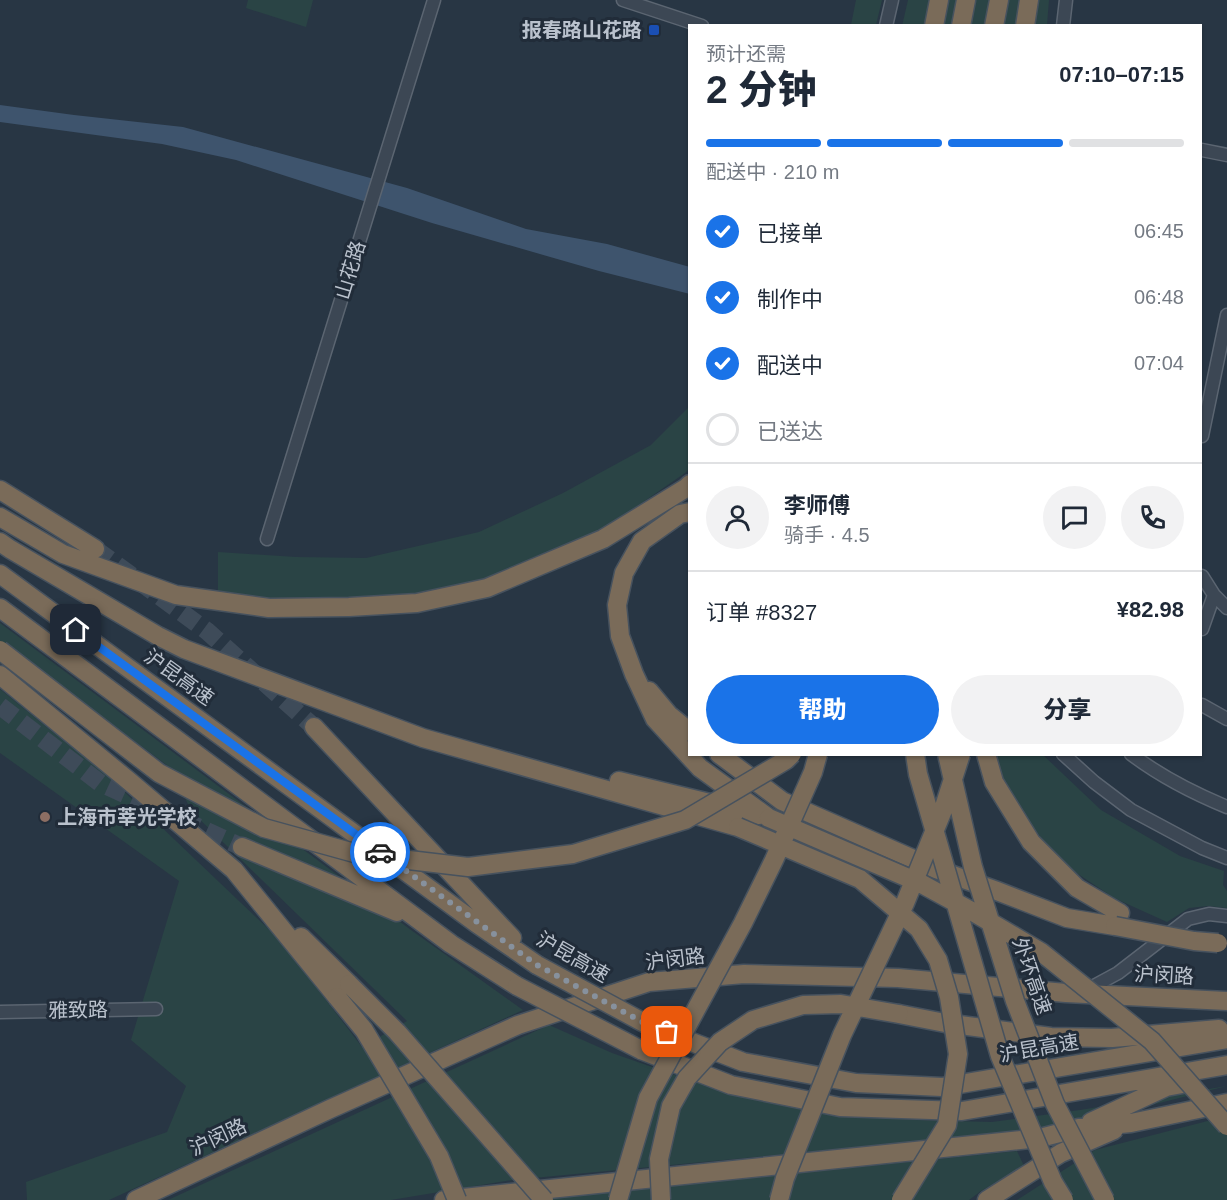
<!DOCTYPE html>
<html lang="zh">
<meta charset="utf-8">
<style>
body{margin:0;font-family:Helvetica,"Noto Sans SC",sans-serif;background:#f2f2f3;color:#1f2937;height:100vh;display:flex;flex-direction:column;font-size:22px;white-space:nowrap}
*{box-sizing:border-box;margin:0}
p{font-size:20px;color:#747a83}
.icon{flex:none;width:33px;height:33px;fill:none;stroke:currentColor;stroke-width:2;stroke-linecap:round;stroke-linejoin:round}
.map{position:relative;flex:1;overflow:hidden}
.details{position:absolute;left:688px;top:24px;width:514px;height:732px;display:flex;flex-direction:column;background:#fff;border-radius:0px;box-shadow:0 2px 4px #0004}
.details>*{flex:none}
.pin{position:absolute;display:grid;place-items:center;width:51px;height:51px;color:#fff;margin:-26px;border-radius:12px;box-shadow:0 3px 9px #0006}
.courier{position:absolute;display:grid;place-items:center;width:60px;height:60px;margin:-30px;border:4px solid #1a73e8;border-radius:50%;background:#fff;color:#222;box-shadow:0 2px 8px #0007}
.overview em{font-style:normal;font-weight:800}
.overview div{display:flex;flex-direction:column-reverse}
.overview{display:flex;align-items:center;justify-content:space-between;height:102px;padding:0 18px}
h1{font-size:39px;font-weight:800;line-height:45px}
.bar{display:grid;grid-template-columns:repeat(4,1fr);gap:9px 6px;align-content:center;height:72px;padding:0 18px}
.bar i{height:8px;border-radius:4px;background:#e0e1e3}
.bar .selected{background:#1a73e8}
.bar p{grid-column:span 4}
.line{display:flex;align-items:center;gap:15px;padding:0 18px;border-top:2px solid #e0e1e3}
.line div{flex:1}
.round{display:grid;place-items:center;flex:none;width:63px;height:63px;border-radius:32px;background:#f2f2f3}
ol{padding:0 18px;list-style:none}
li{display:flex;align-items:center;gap:18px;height:66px}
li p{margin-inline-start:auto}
li .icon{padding:6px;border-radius:50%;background:#1a73e8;color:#fff;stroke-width:4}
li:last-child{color:#747a83}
li i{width:33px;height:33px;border:3px solid #e0e1e3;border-radius:50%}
.primary-button{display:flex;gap:12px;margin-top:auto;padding:12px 18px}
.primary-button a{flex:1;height:69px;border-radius:36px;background:#1a73e8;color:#fff;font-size:24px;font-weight:800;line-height:69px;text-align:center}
.primary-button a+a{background:#f2f2f3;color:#1f2937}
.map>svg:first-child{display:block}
.green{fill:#2a4445}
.water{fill:#3e546d}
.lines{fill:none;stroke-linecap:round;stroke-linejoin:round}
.highway-tunnel{stroke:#3e4b59;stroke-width:18;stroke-dasharray:18 9;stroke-linecap:butt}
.minor-casing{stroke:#5b6571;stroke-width:15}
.highway-casing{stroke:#47525e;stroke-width:21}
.minor{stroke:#3c4754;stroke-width:12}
.highway{stroke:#7a6b59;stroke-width:18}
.highway-bridge-casing{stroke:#47525e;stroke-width:21;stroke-linecap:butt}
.highway-bridge{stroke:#7a6b59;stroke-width:18}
.done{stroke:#87919d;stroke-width:6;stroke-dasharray:0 10.8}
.route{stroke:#1a73e8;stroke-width:8}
.transit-dot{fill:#1a4fb4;stroke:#212c39;stroke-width:2}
.education-dot{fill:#8d6e63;stroke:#212c39;stroke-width:2}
.labels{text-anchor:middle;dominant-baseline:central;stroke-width:6;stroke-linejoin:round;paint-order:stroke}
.poi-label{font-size:20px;font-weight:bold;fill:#bac2cd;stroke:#212c39;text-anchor:end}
.street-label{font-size:20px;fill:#bac2cd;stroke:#212c39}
</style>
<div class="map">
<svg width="1227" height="1200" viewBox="0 0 1227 1200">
<rect width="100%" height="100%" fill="#283644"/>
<path class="green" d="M248,0H313L306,27L246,8Z
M856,0H882L876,25H851Z
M908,0H1049L1047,25L902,26Z
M690,406V468L685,473L610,525L543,558L475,583L395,600L314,602L218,593V552L296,557L366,558L479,532L563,493L651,445Z
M0,623L411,930L523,1010L109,1200H27L26,1182L167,1132L186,1086L131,1040L179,881L0,753V689L112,780L281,941L362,1047L407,1021L191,811L172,769L0,641Z
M991,755H1043L1101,810L1180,856L1224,871L1223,885L1227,891V908L1208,906L1189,908L1167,922L1114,898L1060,862L1015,804Z
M549,1025L612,1053L695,1082L738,1094L821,1113L917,1120L992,1122L1080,1110L1227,1086L1096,1119L1009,1133L512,1180L391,1200H168Z
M1227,1116V1200H1017L1095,1150Z
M1017,1151L1024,1166L981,1191L969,1200H530Z"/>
<path class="water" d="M0,105L74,115L183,127L407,188L526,229L607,244L690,267V294L599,271L432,223L236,160L162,144L0,122Z"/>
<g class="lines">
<path class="highway-tunnel" d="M95,549L207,631L314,727
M0,706L100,783L242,847"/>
<g class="minor-casing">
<path id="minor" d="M623,0L702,26
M886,26L892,0
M1063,26L1066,0
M1202,150L1227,155
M1202,436L1227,315
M267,539L434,0
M1202,576L1214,595L1227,608
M1202,629L1214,595
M1202,705L1227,719
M1063,754L1094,782L1131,810L1202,848L1227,858
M1131,754C1160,776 1193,793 1227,807
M1081,993L1118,973L1188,919L1209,914L1227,916
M0,1012L156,1009"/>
</g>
<g class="highway-casing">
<path id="highway" d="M934,26L939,0
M961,26L966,0
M994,26L999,0
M1025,26L1029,0
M0,490L95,549
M690,512L680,514L642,541L624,573L617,605L620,636L634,674L655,719L700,768L769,818
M0,517L63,554L176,595L269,608L349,607L417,603L487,588L603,539L686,488L690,484
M0,542L10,549L158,636L184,649L423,738L738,827
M0,574L476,923L537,965
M0,608L451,944L517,986
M0,675L129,781L234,870L337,997
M649,691L669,715L690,732
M314,727L512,938
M719,754L782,801L936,869L997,891L1067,918L1115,926
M986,754L994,782L1031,842L1077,888L1120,913
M619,781L759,815
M242,847L397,912
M301,937L349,984
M899,1014L945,1023L1051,1037L1112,1038L1219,1029
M648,1025L743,1062L856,1083L942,1087L1227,1039
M641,1050L731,1085L840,1107L962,1111L1227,1065
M1091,1122L1166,1087L1188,1083
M136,1200L330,1109L518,1025L649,982L744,974L898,978L1066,993L1227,1001
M444,1200L1040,1138L1079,1128L1131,1123L1227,1103
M987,1200L1061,1153L1114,1130"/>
</g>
<use href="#minor" class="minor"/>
<use href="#highway" class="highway"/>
<g class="highway-bridge-casing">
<path id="highway-bridge" d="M0,650L159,773L264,828L358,854L468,867L573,854L685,820L786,760L792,754
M915,754L918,774L1000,1056L1053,1182L1064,1200
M947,754L973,867L1015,1001L1055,1104L1105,1200
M769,818L920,883L973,912L1041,952L1152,1041L1227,1126
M738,827L860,879L919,929L938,960L949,997L958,1054L947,1125L901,1200
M1115,926L1194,941L1218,943
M537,965L648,1025
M349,984L397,1032L544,1200
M517,986L641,1050
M337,997L364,1030L439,1156L457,1200
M618,1200L648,1098L743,923L774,860L813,772L818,754
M661,1200L659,1159L671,1106L687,1078L720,1042L753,1020L803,1005L841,1004L899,1014
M779,1200L785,1178L842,1035L905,903L943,810L961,754"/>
</g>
<use href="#highway-bridge" class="highway-bridge"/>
</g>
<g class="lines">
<path class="done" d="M380,852L537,965L648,1025L667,1032"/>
<path class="route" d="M76,630L380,852"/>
</g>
<rect class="transit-dot" x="648" y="24" width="12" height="12" rx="3"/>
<circle class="education-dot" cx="45" cy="817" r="6"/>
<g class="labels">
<g class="poi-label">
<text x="642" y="30">报春路山花路</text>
<text x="57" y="817" text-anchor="start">上海市莘光学校</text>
</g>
<g class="street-label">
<text transform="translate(350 270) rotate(-73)">山花路</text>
<text transform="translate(179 677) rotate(36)">沪昆高速</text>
<text transform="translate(573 957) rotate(30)">沪昆高速</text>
<text transform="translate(675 959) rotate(-7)">沪闵路</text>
<text transform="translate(1164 975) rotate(3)">沪闵路</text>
<text transform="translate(1032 976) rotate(71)">外环高速</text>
<text transform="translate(78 1010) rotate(-1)">雅致路</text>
<text transform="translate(1039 1048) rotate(-10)">沪昆高速</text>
<text transform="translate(218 1137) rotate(-25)">沪闵路</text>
</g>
</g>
</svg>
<div class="pin" style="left:667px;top:1032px;background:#ea580c"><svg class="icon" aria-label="bag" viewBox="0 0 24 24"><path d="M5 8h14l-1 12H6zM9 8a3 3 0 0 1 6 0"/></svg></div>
<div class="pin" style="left:76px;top:630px;background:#1f2937"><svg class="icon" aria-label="home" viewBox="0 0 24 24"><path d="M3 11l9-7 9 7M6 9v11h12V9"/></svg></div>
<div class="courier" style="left:380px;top:852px"><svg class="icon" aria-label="car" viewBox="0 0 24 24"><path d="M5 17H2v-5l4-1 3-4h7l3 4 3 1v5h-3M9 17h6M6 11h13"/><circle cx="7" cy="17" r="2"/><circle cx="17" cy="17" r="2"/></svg></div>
<section class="details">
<div class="overview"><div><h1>2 分钟</h1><p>预计还需</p></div><em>07:10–07:15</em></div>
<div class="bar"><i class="selected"></i><i class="selected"></i><i class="selected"></i><i></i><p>配送中 · 210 m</p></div>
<ol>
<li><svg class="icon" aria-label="check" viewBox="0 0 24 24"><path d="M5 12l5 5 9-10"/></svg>已接单<p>06:45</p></li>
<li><svg class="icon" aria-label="check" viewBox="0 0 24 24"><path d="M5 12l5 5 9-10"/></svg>制作中<p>06:48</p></li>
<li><svg class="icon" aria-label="check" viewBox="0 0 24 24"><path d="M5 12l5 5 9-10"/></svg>配送中<p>07:04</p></li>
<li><i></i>已送达</li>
</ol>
<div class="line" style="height:108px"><a class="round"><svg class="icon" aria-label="person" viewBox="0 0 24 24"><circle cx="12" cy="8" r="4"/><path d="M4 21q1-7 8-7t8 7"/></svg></a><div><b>李师傅</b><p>骑手 · 4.5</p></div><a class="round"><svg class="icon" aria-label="chat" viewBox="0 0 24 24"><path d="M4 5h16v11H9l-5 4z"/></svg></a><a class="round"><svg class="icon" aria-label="phone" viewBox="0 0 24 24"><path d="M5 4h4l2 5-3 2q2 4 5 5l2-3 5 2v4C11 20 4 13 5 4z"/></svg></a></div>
<div class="line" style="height:78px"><div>订单 #8327</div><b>¥82.98</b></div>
<div class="primary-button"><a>帮助</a><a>分享</a></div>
</section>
</div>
